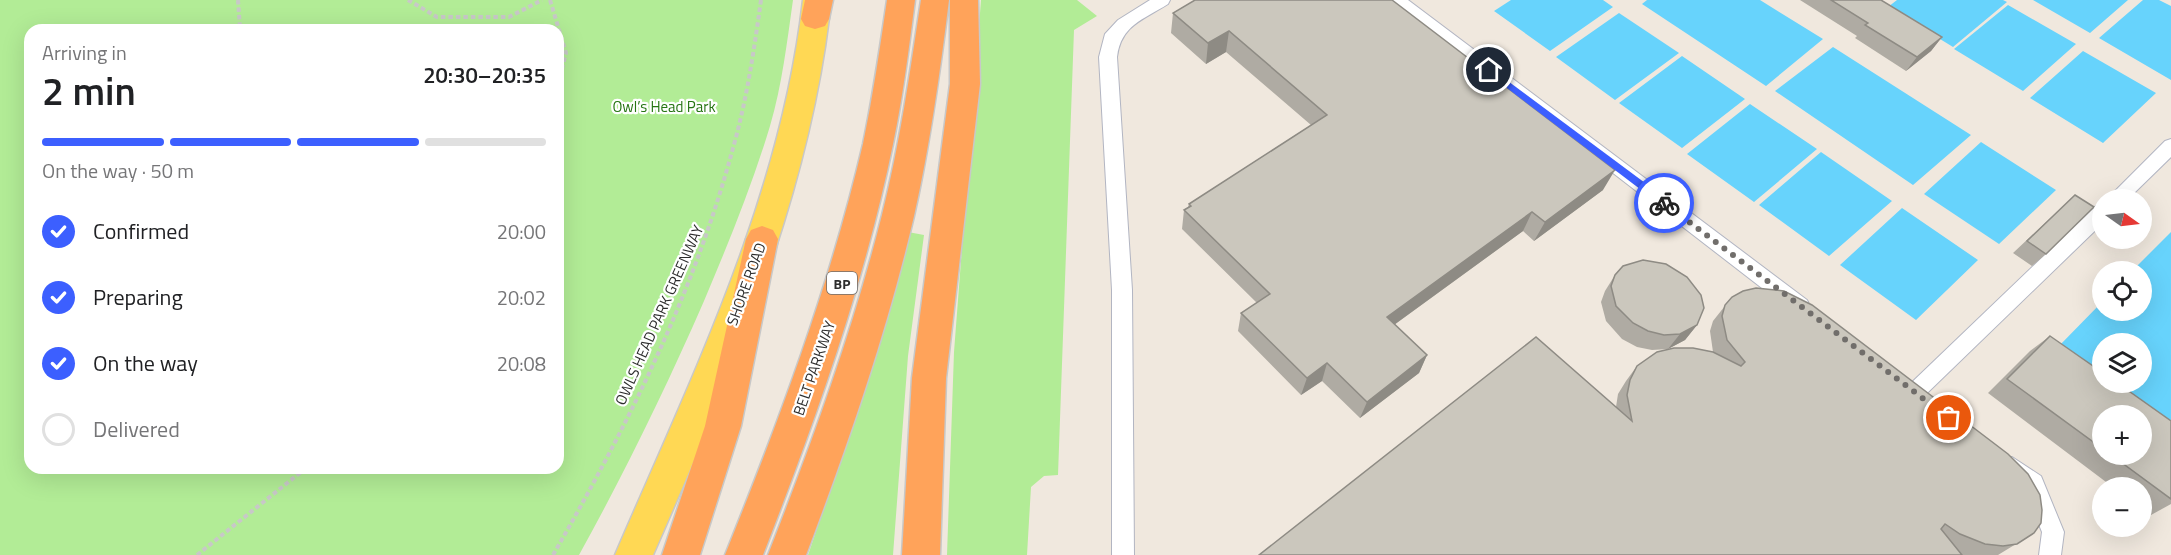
<!DOCTYPE html>
<meta charset="utf-8">
<style>
body{margin:0;font-family:"Titillium Web",sans-serif;background:#f2f2f2;color:#202124;height:100vh;display:flex;flex-direction:column;font-size:22px;white-space:nowrap}
*{box-sizing:border-box;margin:0}
p{font-size:20px;color:#757577}
.icon{flex:none;width:33px;height:33px;fill:none;stroke:currentColor;stroke-width:2;stroke-linecap:round;stroke-linejoin:round}
.map{position:relative;flex:1;overflow:hidden}
.panel{position:absolute;left:24px;top:24px;width:540px;height:450px;display:flex;flex-direction:column;background:#fff;border-radius:18px;box-shadow:0 6px 24px #0002}
.panel>*{flex:none}
.needle{width:39px;rotate:104deg}
.fabs{position:absolute;left:2092px;top:189px;display:grid;gap:12px}
.fabs a{display:grid;place-items:center;width:60px;height:60px;border-radius:50%;background:#fff;box-shadow:0 6px 24px #0002;font-size:30px}
.pin{position:absolute;display:grid;place-items:center;width:51px;height:51px;color:#fff;margin:-26px;border:3px solid #fff;border-radius:50%;box-shadow:0 2px 6px #0007}
.courier{position:absolute;display:grid;place-items:center;width:60px;height:60px;margin:-30px;border:4px solid #3c5fff;border-radius:50%;background:#fff;color:#222;box-shadow:0 2px 8px #0007}
.summary em{font-style:normal;font-weight:600}
.summary div{display:flex;flex-direction:column-reverse}
.summary{display:flex;align-items:center;justify-content:space-between;height:102px;padding:0 18px}
h1{font-size:39px;font-weight:600;line-height:45px}
.bar{display:grid;grid-template-columns:repeat(4,1fr);gap:9px 6px;align-content:center;height:72px;padding:0 18px}
.bar i{height:8px;border-radius:4px;background:#e0e0e0}
.bar .current{background:#3c5fff}
.bar p{grid-column:span 4}
ol{padding:0 18px;list-style:none}
li{display:flex;align-items:center;gap:18px;height:66px}
li p{margin-inline-start:auto}
li .icon{padding:6px;border-radius:50%;background:#3c5fff;color:#fff;stroke-width:4}
li:last-child{color:#757577}
li i{width:33px;height:33px;border:3px solid #e0e0e0;border-radius:50%}
.map>svg:first-child{display:block}
.green{fill:#b2ec96;fill-rule:evenodd}
.water{fill:#67d3fc}
.lines{fill:none;stroke-linecap:round;stroke-linejoin:round}
.service-casing{stroke:#b2b5c2;stroke-width:2}
.primary-casing{stroke:#c8c8c8;stroke-width:3}
.motorway-casing{stroke:#c8c8c8;stroke-width:3}
.path{stroke:#c8c8c8;stroke-width:4;stroke-dasharray:4.5 3;stroke-linecap:butt}
.service{fill:#fff;fill-rule:evenodd}
.primary{fill:#ffd854;fill-rule:evenodd}
.motorway{fill:#ffa35a;fill-rule:evenodd}
.wall{fill:#afaba3;fill-rule:evenodd}
.shaded-wall{fill:#8e8b84}
.building{fill:#cbc7bd;stroke:#8e8b84;stroke-width:1.5}
.route{fill:#3c5fff}
.done{stroke:#716e6b;stroke-width:6;stroke-dasharray:0 10.8}
.labels{text-anchor:middle;dominant-baseline:central;stroke-width:4.5;stroke-linejoin:round;paint-order:stroke}
.shield{fill:#fff;stroke:#6c6c6c;stroke-width:1.5}
.shield-label{font-size:14px;font-weight:bold;fill:#2d2d2d}
.park-label{font-size:15px;fill:#267513;stroke:#fff}
.street-label{font-size:15px;fill:#2d2d2d;stroke:#fff}
</style>
<div class="map">
<svg width="2171" height="555" viewBox="0 0 2171 555">
<rect width="100%" height="100%" fill="#f0e8de"/>
<path class="green" d="M0,0H793C787,42 782,85 770,126C752,186 728,244 704,301C666,388 625,472 579,555H0ZM30,30H558V468H30Z
M981,0H1077L1097,16L1074,30L1058,475L1044,476L1031,487L1027,555H947L954,352Z
M908,232L924,235L908,356L893,555H808L873,365Z"/>
<path class="water" d="M1511,0H1603L1613,7L1550,51L1494,11Z
M1647,0H1760L1823,39L1766,86L1642,4Z
M1897,0H2003L2007,2L1953,47L1888,7Z
M2033,0H2128L2090,33Z
M2143,0H2159L2171,6V80L2099,38Z
M2008,5L2076,44L2023,91L1954,49Z
M1619,13L1679,53L1615,100L1556,57Z
M1833,47L1971,135L1913,185L1775,91Z
M2083,51L2156,93L2103,143L2030,98Z
M1682,56L1745,99L1682,148L1619,103Z
M1750,104L1817,149L1754,202L1687,154Z
M1981,142L2056,190L1999,244L1924,194Z
M1821,152L1892,201L1829,256L1759,205Z
M1902,208L1978,260L1916,320L1840,265Z
M2171,232V424L2110,383L2142,382V344H2103V378L2058,347L2103,301V310H2142V272L2132,271Z"/>
<g class="lines">
<g class="service-casing">
<path id="service" d="M1150,0H1170L1168,4C1143,20 1121,25 1117,57L1132,290L1134,555H1112V290L1099,57L1105,34L1118,20Z
M1389,0H1408L1807,300L1810,306L1807,312L1800,314L1793,312Z
M2171,139V157L2127,200H2106L2165,141Z
M2103,204V223L1922,398L1915,401L1908,398L1905,392L1908,386L2096,206Z
M2012,457L2041,476L2064,532L2061,555H2039L2042,532L2025,490L2004,474L2001,467L2004,460Z"/>
</g>
<g class="primary-casing">
<path id="primary" d="M803,0H831L829,18C806,206 728,383 653,555H615C692,376 781,197 803,0Z"/>
</g>
<g class="motorway-casing">
<path id="motorway" d="M805,0H833L829,19L825,26L815,29L805,26L801,19Z
M887,0H915C909,48 903,96 893,144C864,285 815,421 763,555H725C779,421 830,285 863,144C873,96 880,48 887,0Z
M921,0H949C940,72 930,145 914,216C887,332 848,444 806,555H768C812,443 853,331 882,215C900,144 910,72 921,0Z
M950,0H978L980,84L946,378L940,555H902L912,378L950,84Z
M762,226L773,230L778,239L741,426L700,555H662L705,426L746,239L751,230Z"/>
</g>
<path class="path" d="M238,0L240,28L243,30
M408,0L437,17H509L542,0
M550,0L566,53L558,85
M197,555L306,468
M553,555C628,425 694,293 733,148C747,99 754,50 761,0"/>
<use href="#service" class="service"/>
<use href="#primary" class="primary"/>
<use href="#motorway" class="motorway"/>
</g>
<path class="wall" d="M1195,0L1603,190L1534,241L1523,231L1394,325L1427,355L1419,373L1360,418L1322,381L1301,395L1238,331L1241,313L1257,303L1182,229L1184,210L1188,207L1189,204L1311,125L1226,52L1206,64L1171,33L1173,13Z
M1800,0H1881L1942,37L1931,51L1906,71L1855,38L1857,36Z
M2075,195L2046,254L2032,266L2013,253Z
M1615,275L1697,325L1685,340L1668,349L1652,350L1637,347L1622,339L1606,321L1601,302L1605,291Z
M1732,297L2034,533L1998,555H1259L1616,407L1618,394L1626,381L1637,366L1713,352L1710,331L1713,321Z
M2050,336L2171,421V504L2151,515L2142,508V488H2114L1988,393L2030,351ZM2103,416L2142,454H2103Z"/>
<path class="shaded-wall" d="M1229,31L1226,52L1206,64L1208,43Z
M1942,37L1931,51L1906,71L1917,57Z
M1615,170L1603,190L1534,241L1545,222Z
M1532,212L1523,231L1380,335L1387,317Z
M1697,325L1685,340L1668,349L1680,334Z
M1427,355L1419,373L1360,418L1367,402Z
M1327,363L1322,381L1301,395L1307,378Z"/>
<path class="building" d="M1195,0H1392L1615,170L1545,222L1532,212L1387,317L1427,355L1367,402L1327,363L1307,378L1241,313L1270,294L1184,210L1191,206L1189,204L1327,115L1229,31L1208,43L1173,13Z
M1831,0H1881L1942,37L1917,57L1865,25L1868,23Z
M2075,195L2094,207L2046,254L2027,241Z
M1643,260L1666,264L1687,277L1701,295L1704,308L1697,325L1680,334L1664,335L1648,331L1633,323L1616,306L1611,286L1615,275L1623,266Z
M1756,288L1784,291L1812,305L2008,454L2028,474L2040,495L2042,510L2041,523L2034,533L2017,544L2003,546L1985,544L1960,534L1945,524L1941,529L1962,555H1259L1536,337L1632,421L1627,395L1630,380L1637,366L1657,352L1674,348H1693L1713,352L1741,366L1745,362L1727,340L1722,316L1725,305L1732,297L1743,291Z
M2050,336L2103,373V382H2116L2171,421V499L2110,454H2142V416H2103V449L2007,379Z"/>
<path class="route" d="M1489,67L1668,200V205H1661L1486,72V68Z"/>
<g class="lines">
<path class="done" d="M1664,203L1949,418"/>
</g>
<g class="labels">
<rect class="shield" x="827" y="272" width="30" height="22" rx="4.5"/>
<g class="shield-label">
<text x="842" y="283">BP</text>
</g>
<g class="park-label">
<text x="664" y="106">Owl’s Head Park</text>
</g>
<g class="street-label">
<text transform="translate(746 284) rotate(-70)">SHORE ROAD</text>
<text transform="translate(659 315) rotate(-66)">OWLS HEAD PARK GREENWAY</text>
<text transform="translate(814 368) rotate(-71)">BELT PARKWAY</text>
</g>
</g>
</svg>
<div class="fabs">
<a><svg class="needle" viewBox="-14 -14 28 28"><path d="M0-13l5 13h-10z" fill="#e53935"/><path d="M0 13l5-13h-10z" fill="#757577"/></svg></a>
<a><svg class="icon" aria-label="locate" viewBox="0 0 24 24"><circle cx="12" cy="12" r="6"/><path d="M12 2v4M12 18v4M2 12h4M18 12h4"/></svg></a>
<a><svg class="icon" aria-label="layers" viewBox="0 0 24 24"><path d="M12 4l9 5-9 5-9-5zM3 14l9 5 9-5"/></svg></a>
<a>+</a>
<a>−</a>
</div>
<div class="pin" style="left:1949px;top:418px;background:#ea580c"><svg class="icon" aria-label="bag" viewBox="0 0 24 24"><path d="M5 8h14l-1 12H6zM9 8a3 3 0 0 1 6 0"/></svg></div>
<div class="pin" style="left:1489px;top:70px;background:#1f2937"><svg class="icon" aria-label="home" viewBox="0 0 24 24"><path d="M3 11l9-7 9 7M6 9v11h12V9"/></svg></div>
<div class="courier" style="left:1664px;top:203px"><svg class="icon" aria-label="bike" viewBox="0 0 24 24"><circle cx="6" cy="16" r="4"/><circle cx="18" cy="16" r="4"/><path d="M6 16l4-8h5l3 8M10 8l3 8H6M13 5h3"/></svg></div>
<section class="panel">
<div class="summary"><div><h1>2 min</h1><p>Arriving in</p></div><em>20:30–20:35</em></div>
<div class="bar"><i class="current"></i><i class="current"></i><i class="current"></i><i></i><p>On the way · 50 m</p></div>
<ol>
<li><svg class="icon" aria-label="check" viewBox="0 0 24 24"><path d="M5 12l5 5 9-10"/></svg>Confirmed<p>20:00</p></li>
<li><svg class="icon" aria-label="check" viewBox="0 0 24 24"><path d="M5 12l5 5 9-10"/></svg>Preparing<p>20:02</p></li>
<li><svg class="icon" aria-label="check" viewBox="0 0 24 24"><path d="M5 12l5 5 9-10"/></svg>On the way<p>20:08</p></li>
<li><i></i>Delivered</li>
</ol>
</section>
</div>
